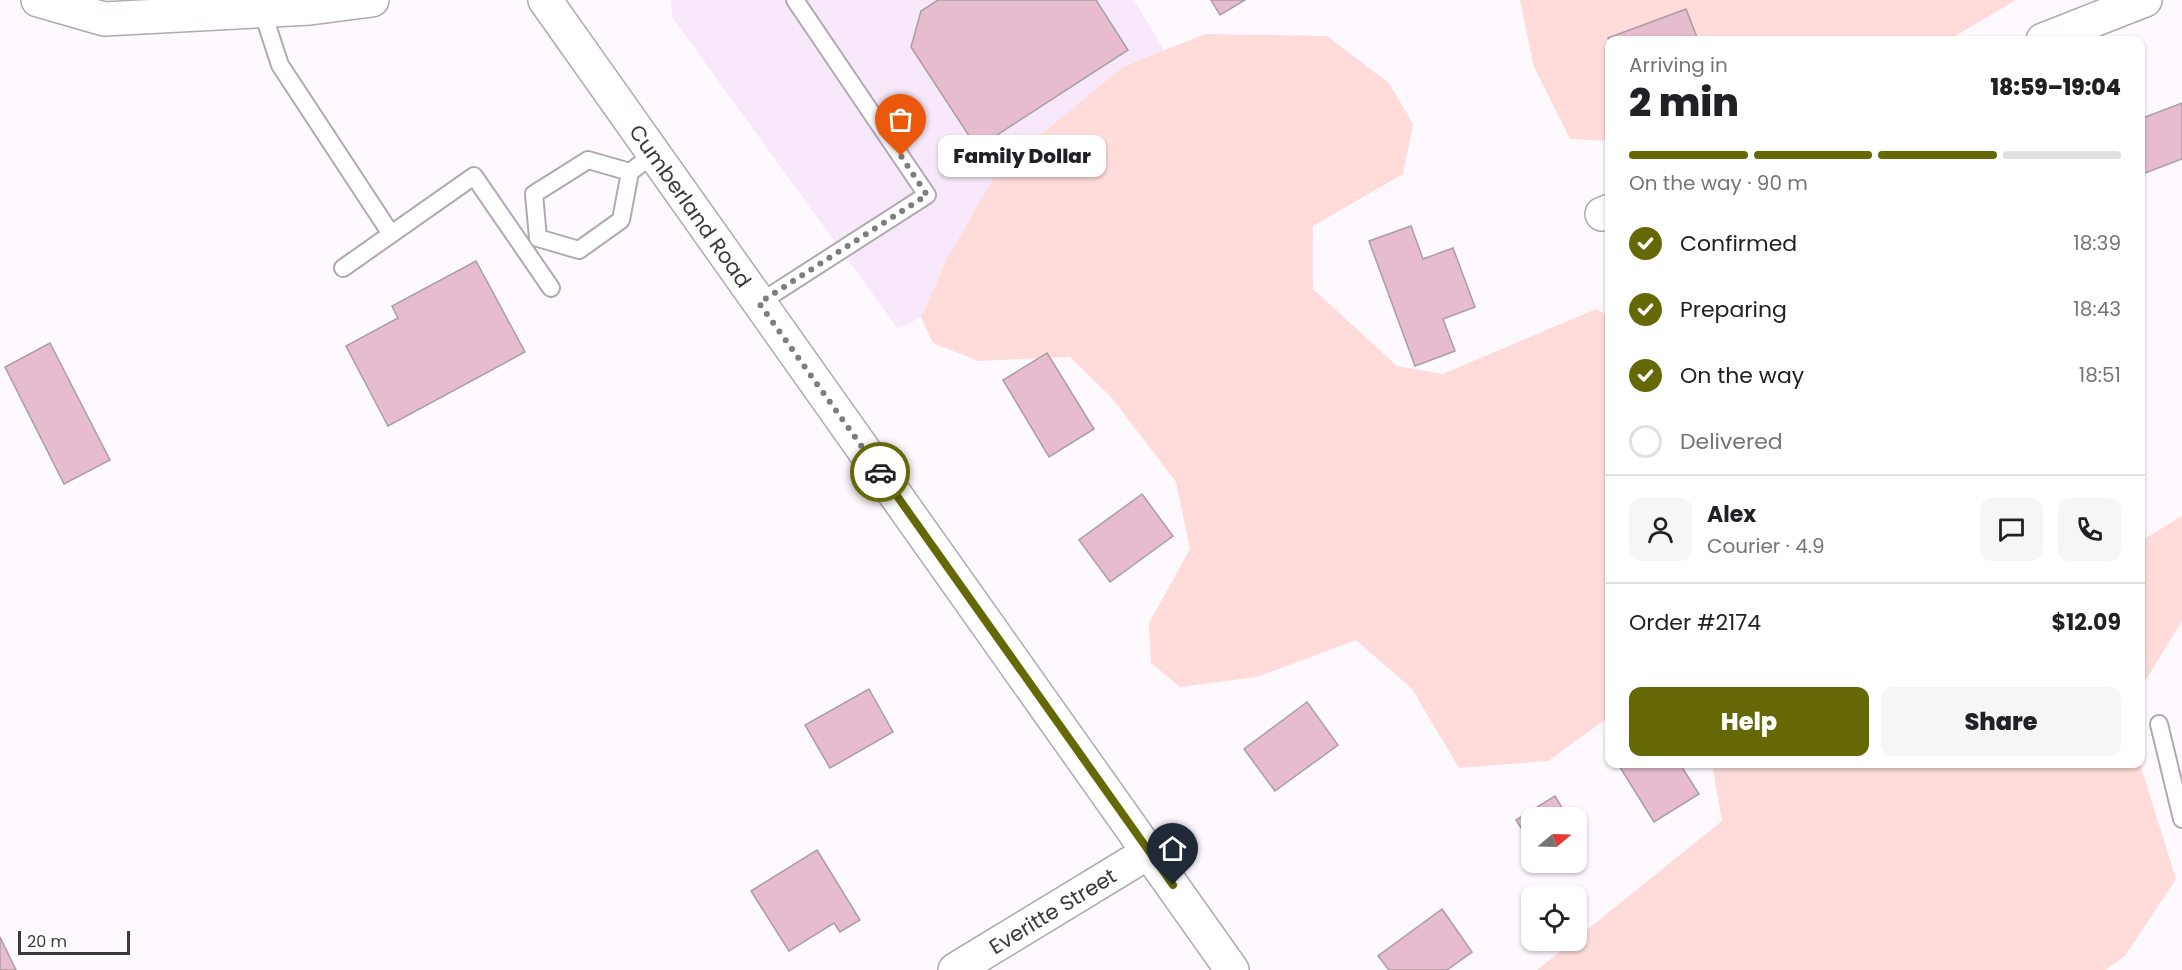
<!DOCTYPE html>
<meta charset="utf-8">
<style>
body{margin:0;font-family:Poppins,sans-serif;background:#f6f6f6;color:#202124;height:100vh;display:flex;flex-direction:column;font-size:22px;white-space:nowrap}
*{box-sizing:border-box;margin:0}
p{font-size:20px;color:#757577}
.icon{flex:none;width:33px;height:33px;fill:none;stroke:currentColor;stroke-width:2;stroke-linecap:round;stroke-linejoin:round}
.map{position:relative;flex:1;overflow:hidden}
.side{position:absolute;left:1605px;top:36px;width:540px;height:732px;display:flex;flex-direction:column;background:#fff;border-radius:12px;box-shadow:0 2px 4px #0004}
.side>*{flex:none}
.needle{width:39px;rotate:71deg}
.tools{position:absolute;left:1521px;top:807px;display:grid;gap:12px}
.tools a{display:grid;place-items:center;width:66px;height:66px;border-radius:12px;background:#fff;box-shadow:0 2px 4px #0004;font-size:30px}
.scale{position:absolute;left:18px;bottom:15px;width:112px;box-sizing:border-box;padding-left:6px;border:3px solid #3c383c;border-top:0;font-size:16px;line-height:21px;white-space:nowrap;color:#3c383c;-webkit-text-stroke:4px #fff;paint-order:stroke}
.pin{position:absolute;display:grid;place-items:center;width:51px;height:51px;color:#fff;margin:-62px -26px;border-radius:50% 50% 50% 0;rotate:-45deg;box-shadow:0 0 6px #0007}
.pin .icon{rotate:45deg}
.courier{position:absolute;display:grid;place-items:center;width:60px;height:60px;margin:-30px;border:4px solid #646805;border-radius:50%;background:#fff;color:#222;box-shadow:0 2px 8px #0007}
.bubble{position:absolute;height:42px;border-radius:12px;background:#fff;box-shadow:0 2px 4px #0004;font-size:20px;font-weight:800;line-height:42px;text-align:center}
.summary em{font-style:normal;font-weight:800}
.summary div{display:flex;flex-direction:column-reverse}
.summary{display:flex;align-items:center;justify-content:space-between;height:102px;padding:0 24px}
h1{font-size:39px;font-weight:800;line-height:45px}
.bar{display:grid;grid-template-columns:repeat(4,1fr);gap:9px 6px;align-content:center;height:72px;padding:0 24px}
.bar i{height:8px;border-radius:4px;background:#e0e0e0}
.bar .active{background:#646805}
.bar p{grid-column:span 4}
.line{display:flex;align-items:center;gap:15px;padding:0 24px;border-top:2px solid #e0e0e0}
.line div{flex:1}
.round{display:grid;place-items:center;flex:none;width:63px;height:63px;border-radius:12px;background:#f6f6f6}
ol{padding:0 24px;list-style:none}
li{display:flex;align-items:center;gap:18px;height:66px}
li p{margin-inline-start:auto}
li .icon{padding:6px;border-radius:50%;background:#646805;color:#fff;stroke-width:4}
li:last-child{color:#757577}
li i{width:33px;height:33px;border:3px solid #e0e0e0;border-radius:50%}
.action{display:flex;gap:12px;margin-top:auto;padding:12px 24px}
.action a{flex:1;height:69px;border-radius:12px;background:#646805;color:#fff;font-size:24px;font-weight:800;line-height:69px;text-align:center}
.action a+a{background:#f6f6f6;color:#202124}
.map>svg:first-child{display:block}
.built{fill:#f8e9fa}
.green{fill:#ffdcda}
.building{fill:#e6bcce;stroke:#ab9ea3;stroke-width:1.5}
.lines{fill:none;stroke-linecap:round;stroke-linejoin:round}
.service-casing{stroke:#b1a8b2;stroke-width:20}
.minor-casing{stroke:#b1a8b2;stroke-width:36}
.primary-casing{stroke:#b1a8b2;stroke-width:36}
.service{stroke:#fff;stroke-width:16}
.minor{stroke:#fff;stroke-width:33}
.primary{stroke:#fff;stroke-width:33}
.done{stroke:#807b80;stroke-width:6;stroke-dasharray:0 10.8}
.route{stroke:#646805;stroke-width:8}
.labels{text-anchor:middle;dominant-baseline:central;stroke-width:6;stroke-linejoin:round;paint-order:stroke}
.street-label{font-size:21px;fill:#3c383c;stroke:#fff}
</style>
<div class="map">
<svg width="2182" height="970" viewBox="0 0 2182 970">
<rect width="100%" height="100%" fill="#fef8ff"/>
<path class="built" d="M671,0H1134L1165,52L948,257L921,317L898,329L672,17Z"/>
<path class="green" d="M1520,0H2016L1948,40H1610L1609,141L1570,139L1534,67Z
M1205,34L1327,36L1389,83L1413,124L1403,174L1313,226V289L1397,366L1443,374L1596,309L1609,316V717L1548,761L1459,768L1412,689L1356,640L1257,677L1180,687L1151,663L1149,623L1190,549L1176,482L1112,398L1070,357L978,361L933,343L921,317L948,257L999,169L1123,67Z
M2182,516V621L2141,688V541Z
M1712,764H2140L2176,879L2125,956L2105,970H1537L1722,821Z"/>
<path class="building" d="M938,0H1096L1128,50L977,148L911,47L921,11Z
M1211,0H1245L1220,15Z
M1686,9L1698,40H1610V43L1608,38Z
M2182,103V159L2140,175V119Z
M1411,226L1423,259L1453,248L1475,307L1443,319L1455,351L1415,366L1369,241Z
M476,261L525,352L388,426L346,346L398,318L392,306Z
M50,343L110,460L64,484L5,367Z
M1047,353L1094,429L1049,457L1003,380Z
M1142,494L1173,536L1110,582L1079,540Z
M869,689L893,732L830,768L805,725Z
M1307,702L1338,745L1275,791L1244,749Z
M1618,764H1680L1699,794L1654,822Z
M1555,796L1568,818H1532V845L1516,820Z
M817,850L860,920L840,932L834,923L789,951L751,891Z
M1442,909L1472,952L1447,970H1389L1378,956Z
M0,937L16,970H0Z"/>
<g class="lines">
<g class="service-casing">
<path id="service" d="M262,10L280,65L391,234
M538,238L579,250L621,220L630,172L654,154
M538,238L534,194L588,160L630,172
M343,268L474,176L551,288
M759,303L927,195L795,0
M2159,724L2182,819"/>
</g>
<g class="minor-casing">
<g id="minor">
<path d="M38,0L104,19L310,8L372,0"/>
<path d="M2043,40L2145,0"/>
<path d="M1602,214L1610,211"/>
<path id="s1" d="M955,970L1149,852"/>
</g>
</g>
<g class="primary-casing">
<g id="primary">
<path id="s2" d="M545,0L1232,970"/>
</g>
</g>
<use href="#service" class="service"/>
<use href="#minor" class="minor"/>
<use href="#primary" class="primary"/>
</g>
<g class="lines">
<path class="done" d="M880,472L759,303L927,195L901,156"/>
<path class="route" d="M880,472L1173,885"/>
</g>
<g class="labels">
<g class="street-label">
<text stroke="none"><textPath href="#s2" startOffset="252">Cumberland Road</textPath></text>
<text stroke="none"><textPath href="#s1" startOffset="114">Everitte Street</textPath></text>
</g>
</g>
</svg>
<div class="tools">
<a><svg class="needle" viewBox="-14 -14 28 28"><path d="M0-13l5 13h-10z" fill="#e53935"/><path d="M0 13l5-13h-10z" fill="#757577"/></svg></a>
<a><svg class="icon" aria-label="locate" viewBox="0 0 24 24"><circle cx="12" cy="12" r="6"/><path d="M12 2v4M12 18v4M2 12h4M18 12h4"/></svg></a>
</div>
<div class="scale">20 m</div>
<div class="pin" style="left:901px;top:156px;background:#ea580c"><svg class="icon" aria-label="bag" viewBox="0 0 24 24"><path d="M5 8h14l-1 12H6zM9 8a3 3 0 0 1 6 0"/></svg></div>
<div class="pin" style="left:1173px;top:885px;background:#1f2937"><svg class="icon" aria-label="home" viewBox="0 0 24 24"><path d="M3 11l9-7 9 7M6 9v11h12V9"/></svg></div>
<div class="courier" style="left:880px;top:472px"><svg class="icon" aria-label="car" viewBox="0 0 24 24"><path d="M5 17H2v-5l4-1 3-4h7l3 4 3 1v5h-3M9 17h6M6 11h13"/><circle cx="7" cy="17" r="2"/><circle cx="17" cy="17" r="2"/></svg></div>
<div class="bubble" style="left:938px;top:135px;width:168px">Family Dollar</div>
<section class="side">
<div class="summary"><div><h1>2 min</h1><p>Arriving in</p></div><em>18:59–19:04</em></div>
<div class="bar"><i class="active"></i><i class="active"></i><i class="active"></i><i></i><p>On the way · 90 m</p></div>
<ol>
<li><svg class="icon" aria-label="check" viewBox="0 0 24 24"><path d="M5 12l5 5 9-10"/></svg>Confirmed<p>18:39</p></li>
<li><svg class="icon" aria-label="check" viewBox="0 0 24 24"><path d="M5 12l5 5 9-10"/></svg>Preparing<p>18:43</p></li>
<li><svg class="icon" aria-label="check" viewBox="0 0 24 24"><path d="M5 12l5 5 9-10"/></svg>On the way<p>18:51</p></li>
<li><i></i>Delivered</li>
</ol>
<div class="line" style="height:108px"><a class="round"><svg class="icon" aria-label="person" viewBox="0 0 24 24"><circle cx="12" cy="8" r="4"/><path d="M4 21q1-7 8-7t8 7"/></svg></a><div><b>Alex</b><p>Courier · 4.9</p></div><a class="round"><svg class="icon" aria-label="chat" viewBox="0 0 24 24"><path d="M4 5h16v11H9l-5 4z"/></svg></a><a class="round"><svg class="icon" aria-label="phone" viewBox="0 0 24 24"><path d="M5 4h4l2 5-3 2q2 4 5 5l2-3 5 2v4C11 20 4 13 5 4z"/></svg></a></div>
<div class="line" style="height:78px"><div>Order #2174</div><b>$12.09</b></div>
<div class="action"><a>Help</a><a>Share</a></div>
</section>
</div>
